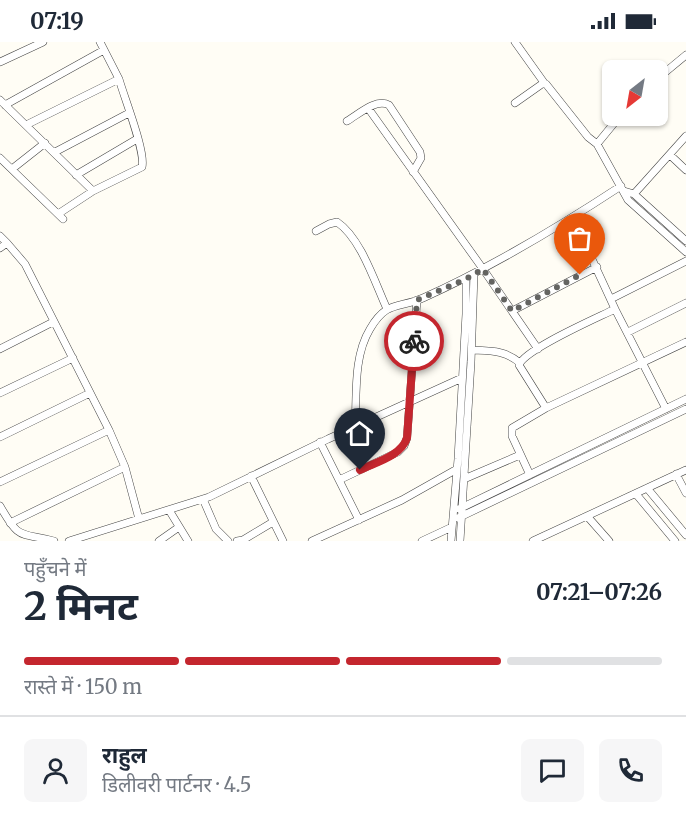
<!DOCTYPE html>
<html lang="hi">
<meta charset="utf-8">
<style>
body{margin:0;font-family:Merriweather,"Noto Sans Devanagari",serif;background:#f6f6f7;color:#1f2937;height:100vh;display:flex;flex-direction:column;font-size:22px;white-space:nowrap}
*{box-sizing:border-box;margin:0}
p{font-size:20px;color:#747a83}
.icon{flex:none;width:33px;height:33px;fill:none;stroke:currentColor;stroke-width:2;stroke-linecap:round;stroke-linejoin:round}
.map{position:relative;height:499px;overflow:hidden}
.panel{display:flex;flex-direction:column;background:#fff;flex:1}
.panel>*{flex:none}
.needle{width:39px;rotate:211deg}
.buttons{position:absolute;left:602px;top:18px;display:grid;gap:12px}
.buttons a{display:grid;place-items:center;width:66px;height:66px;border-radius:9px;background:#fff;box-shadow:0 2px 4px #0004;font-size:30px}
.pin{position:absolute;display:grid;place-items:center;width:51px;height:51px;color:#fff;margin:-62px -26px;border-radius:50% 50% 50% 0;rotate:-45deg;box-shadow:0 0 6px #0007}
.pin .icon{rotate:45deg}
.courier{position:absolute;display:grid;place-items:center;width:60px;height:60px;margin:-30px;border:4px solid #c4262e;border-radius:50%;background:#fff;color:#222;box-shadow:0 2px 8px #0007}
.overview em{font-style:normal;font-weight:700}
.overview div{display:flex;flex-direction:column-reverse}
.overview{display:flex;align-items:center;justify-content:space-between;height:102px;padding:0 24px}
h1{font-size:39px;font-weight:700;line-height:45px}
.bar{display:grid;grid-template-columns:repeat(4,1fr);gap:9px 6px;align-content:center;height:72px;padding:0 24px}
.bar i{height:8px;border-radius:4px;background:#e0e1e3}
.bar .active{background:#c4262e}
.bar p{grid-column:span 4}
.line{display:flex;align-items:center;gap:15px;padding:0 24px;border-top:2px solid #e0e1e3}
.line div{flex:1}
.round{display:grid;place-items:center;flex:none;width:63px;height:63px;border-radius:9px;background:#f6f6f7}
.status{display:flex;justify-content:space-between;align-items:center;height:42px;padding:0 30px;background:#fff;direction:ltr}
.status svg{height:16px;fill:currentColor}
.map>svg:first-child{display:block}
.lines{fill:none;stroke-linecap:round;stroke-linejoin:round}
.minor-casing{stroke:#444;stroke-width:8}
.minor{stroke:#fff;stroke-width:7}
.done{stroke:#646461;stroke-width:6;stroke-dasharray:0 10.8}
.route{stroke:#c4262e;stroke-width:8}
</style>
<div class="status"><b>07:19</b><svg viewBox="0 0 49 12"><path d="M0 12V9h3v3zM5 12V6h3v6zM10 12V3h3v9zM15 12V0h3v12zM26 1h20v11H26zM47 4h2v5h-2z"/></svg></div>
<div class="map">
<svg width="686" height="499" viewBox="0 0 686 499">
<rect width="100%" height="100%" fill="#fffdf5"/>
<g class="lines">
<g class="minor-casing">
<path id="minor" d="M515,0L545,42
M0,20L43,0
M657,37L686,13
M0,58L93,149
M515,61L542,42H546L588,95L597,102L628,158L686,210
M5,63L104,8
M368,66L483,227L538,307
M347,79C359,72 376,56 389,63L420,110L421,116L413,130
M26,83L119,37L100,0
M597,102L620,74
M55,110L129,71
M670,113L686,128
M0,116L63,177
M12,127L45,101
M76,133L137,97
M624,149L634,152L686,199
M634,152L686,94
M58,172L93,149L142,125C146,110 124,55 119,37
M573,176L615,267L666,367
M316,189L329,182L337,180C361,196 375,241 387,267
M0,194L7,201L0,206
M7,201L25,222L109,388L125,425L139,477
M611,257L686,219
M512,269L597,225
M628,290L686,261
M0,307L53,280
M472,308C491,309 505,308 520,321
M0,351L73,316
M546,366L686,300
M355,385C357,353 353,315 370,287C387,258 398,267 423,256C492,225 557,186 621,144
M0,395L90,351
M320,400L359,478
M676,432L686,451
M530,433L512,394V386L546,366L519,323C525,307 597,276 615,267
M251,434L283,499
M464,437L520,413
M339,438L398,410L404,404L407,396L417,258
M0,440L109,388
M647,446L686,493
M636,452L675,499
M203,457L216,487L228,499
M0,464C20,499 19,490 54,499
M459,467L686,357
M169,468L188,499
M587,474L609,499
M458,476L686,367
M10,481L125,425
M69,499L209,455L328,397L462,336
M159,499L179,485
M237,499L243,498L273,480
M312,499L402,458L457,427
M422,499L452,485
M451,499L458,417L466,272V237
M460,499L471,320L474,232
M533,499L686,428"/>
</g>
<use href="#minor" class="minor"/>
</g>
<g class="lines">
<path class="done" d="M414,299L417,258L466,237L483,227L512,269L580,233"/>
<path class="route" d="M360,428C376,420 401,414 407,396L414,299"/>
</g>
</svg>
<div class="buttons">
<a><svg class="needle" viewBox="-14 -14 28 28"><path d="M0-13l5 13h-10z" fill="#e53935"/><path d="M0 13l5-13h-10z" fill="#747a83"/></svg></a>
</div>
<div class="pin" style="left:580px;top:233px;background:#ea580c"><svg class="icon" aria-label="bag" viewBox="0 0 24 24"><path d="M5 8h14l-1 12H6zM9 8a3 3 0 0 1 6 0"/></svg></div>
<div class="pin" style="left:360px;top:428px;background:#1f2937"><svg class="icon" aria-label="home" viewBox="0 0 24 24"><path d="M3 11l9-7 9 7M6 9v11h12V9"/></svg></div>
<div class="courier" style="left:414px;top:299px"><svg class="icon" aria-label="bike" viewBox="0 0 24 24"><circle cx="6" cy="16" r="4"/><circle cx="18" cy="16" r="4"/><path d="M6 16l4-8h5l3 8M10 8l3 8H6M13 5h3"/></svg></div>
</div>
<section class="panel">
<div class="overview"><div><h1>2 मिनट</h1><p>पहुँचने में</p></div><em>07:21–07:26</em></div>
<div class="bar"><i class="active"></i><i class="active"></i><i class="active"></i><i></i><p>रास्ते में · 150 m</p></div>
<div class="line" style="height:108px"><a class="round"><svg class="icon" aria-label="person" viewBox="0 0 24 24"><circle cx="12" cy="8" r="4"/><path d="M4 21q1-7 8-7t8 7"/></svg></a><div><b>राहुल</b><p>डिलीवरी पार्टनर · 4.5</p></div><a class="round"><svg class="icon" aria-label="chat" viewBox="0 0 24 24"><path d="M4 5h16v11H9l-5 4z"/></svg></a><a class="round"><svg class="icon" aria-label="phone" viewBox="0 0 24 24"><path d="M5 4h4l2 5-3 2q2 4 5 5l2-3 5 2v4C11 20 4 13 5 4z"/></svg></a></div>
</section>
